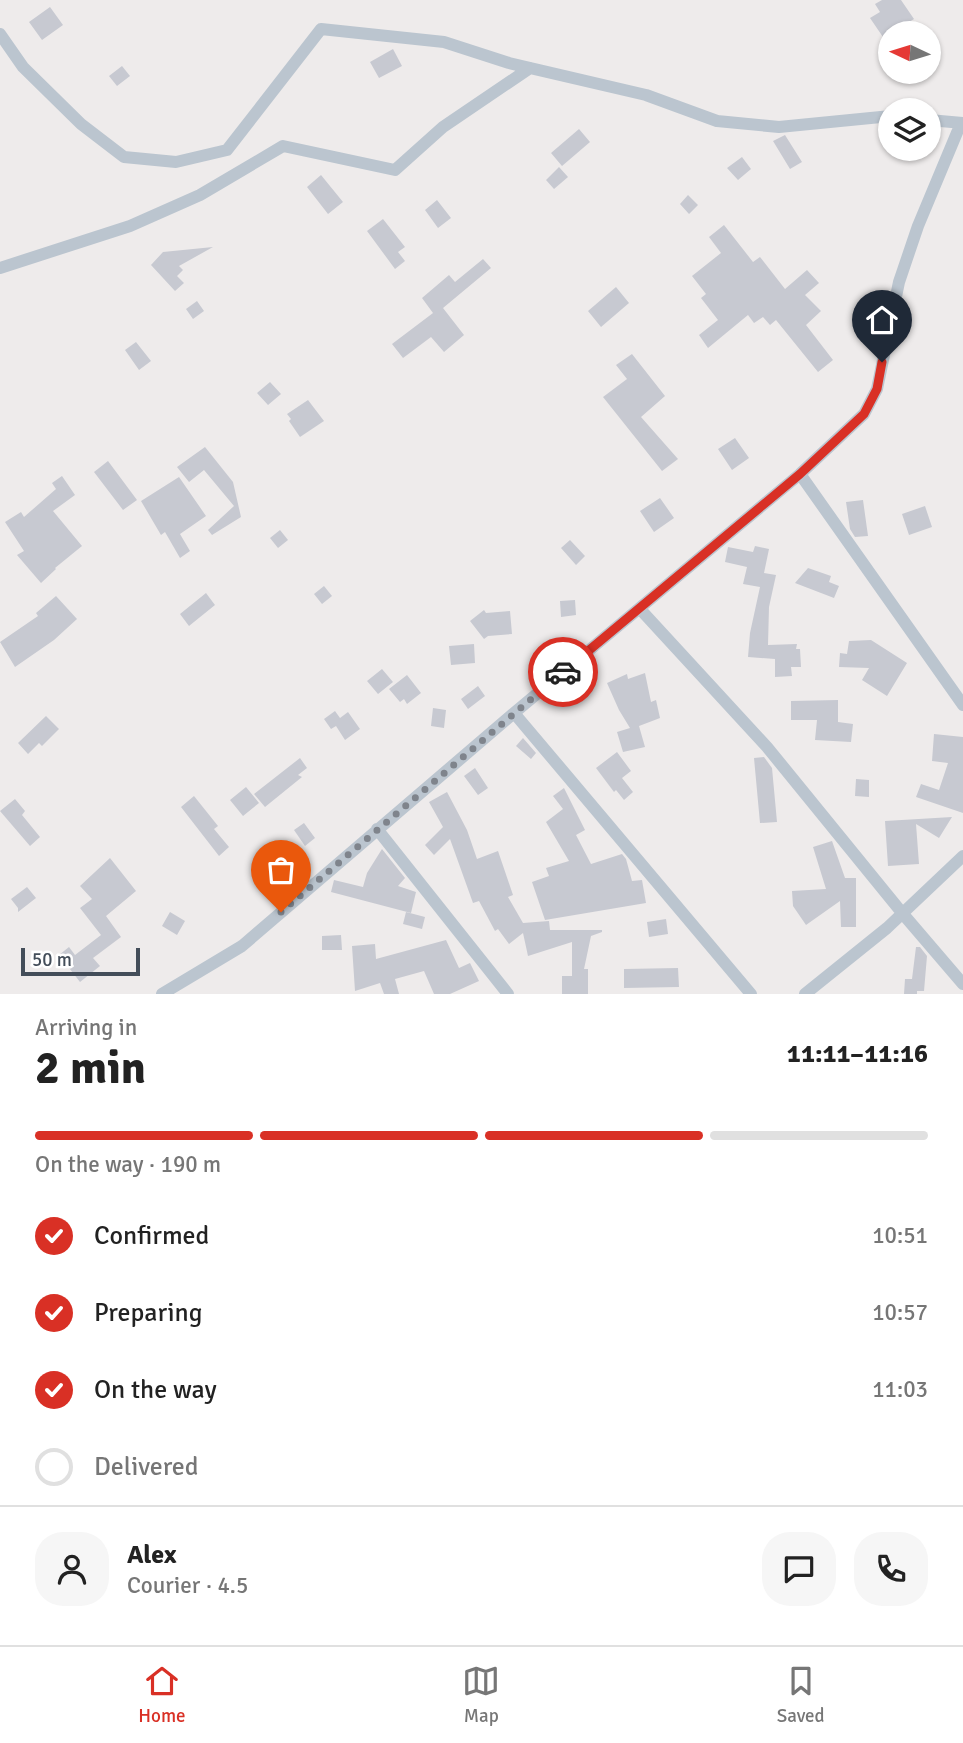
<!DOCTYPE html>
<meta charset="utf-8">
<style>
body{margin:0;font-family:Signika,sans-serif;background:#f6f6f6;color:#222;height:100vh;display:flex;flex-direction:column;font-size:26px;white-space:nowrap}
*{box-sizing:border-box;margin:0}
p{font-size:23px;color:#767676}
.icon{flex:none;width:38px;height:38px;fill:none;stroke:currentColor;stroke-width:2;stroke-linecap:round;stroke-linejoin:round}
.map{position:relative;height:994px;overflow:hidden}
.details{display:flex;flex-direction:column;background:#fff;flex:1}
.details>*{flex:none}
.needle{width:46px;rotate:274deg}
.tools{position:absolute;left:878px;top:21px;display:grid;gap:14px}
.tools a{display:grid;place-items:center;width:63px;height:63px;border-radius:50%;background:#fff;box-shadow:0 2px 5px #0004;font-size:35px}
.scale{position:absolute;left:21px;bottom:18px;width:119px;box-sizing:border-box;padding-left:7px;border:4px solid #434d59;border-top:0;font-size:19px;line-height:24px;white-space:nowrap;color:#434d59;-webkit-text-stroke:5px #fff;paint-order:stroke}
.pin{position:absolute;display:grid;place-items:center;width:60px;height:60px;color:#fff;margin:-72px -30px;border-radius:50% 50% 50% 0;rotate:-45deg;box-shadow:0 0 7px #0007}
.pin .icon{rotate:45deg}
.courier{position:absolute;display:grid;place-items:center;width:70px;height:70px;margin:-35px;border:5px solid #d93025;border-radius:50%;background:#fff;color:#222;box-shadow:0 2px 9px #0007}
.head em{font-style:normal;font-weight:700}
.head div{display:flex;flex-direction:column-reverse}
.head{display:flex;align-items:center;justify-content:space-between;height:119px;padding:0 35px}
h1{font-size:46px;font-weight:700;line-height:52px}
.bar{display:grid;grid-template-columns:repeat(4,1fr);gap:10px 7px;align-content:center;height:84px;padding:0 35px}
.bar i{height:9px;border-radius:5px;background:#e0e0e0}
.bar .active{background:#d93025}
.bar p{grid-column:span 4}
.line{display:flex;align-items:center;gap:18px;padding:0 35px;border-top:2px solid #e0e0e0}
.line div{flex:1}
.round{display:grid;place-items:center;flex:none;width:74px;height:74px;border-radius:28px;background:#f6f6f6}
ol{padding:0 35px;list-style:none}
li{display:flex;align-items:center;gap:21px;height:77px}
li p{margin-inline-start:auto}
li .icon{padding:7px;border-radius:50%;background:#d93025;color:#fff;stroke-width:4}
li:last-child{color:#767676}
li i{width:38px;height:38px;border:4px solid #e0e0e0;border-radius:50%}
.tabs{display:flex;justify-content:space-around;align-items:center;height:98px;border-top:2px solid #e0e0e0;background:#fff;font-size:19px;color:#767676}
.tabs a{display:grid;justify-items:center;gap:4px}
.tabs .active{color:#d93025}
.map>svg:first-child{display:block}
.building{fill:#c7c9d1}
.lines{fill:none;stroke-linecap:round;stroke-linejoin:round}
.minor{stroke:#bbc5cf;stroke-width:12}
.done{stroke:#7f848c;stroke-width:7;stroke-dasharray:0 12.6}
.route{stroke:#d93025;stroke-width:9}
</style>
<div class="map">
<svg width="963" height="994" viewBox="0 0 963 994">
<rect width="100%" height="100%" fill="#eeebeb"/>
<path class="building" d="M882,0H901L914,19L891,33L885,40L870,18L880,12L875,4Z
M50,7L63,25L42,40L29,22Z
M393,49L402,66L379,78L370,62Z
M122,66L130,76L117,86L109,76Z
M579,129L590,142L562,166L551,153Z
M785,135L802,162L790,169L773,141Z
M742,157L751,169L738,180L727,168Z
M559,167L568,177L554,189L546,180Z
M321,175L343,202L328,214L307,187Z
M688,195L698,205L689,214L680,204Z
M437,200L451,218L438,228L425,210Z
M383,219L405,247L398,252L405,261L395,269L367,231Z
M724,225L753,262L760,257L785,289L807,270L819,283L805,295L821,311L806,325L833,360L818,372L776,320L770,325L763,317L754,323L748,315L708,348L699,335L718,320L701,298L706,294L692,276L721,253L709,237Z
M213,247L179,266L183,270L177,276L184,283L175,291L151,265L163,252Z
M483,259L491,268L443,308L464,335L444,352L431,337L403,358L392,344L433,313L422,298L449,275L455,282Z
M616,287L629,303L601,327L588,311Z
M197,301L204,311L193,319L186,309Z
M136,342L151,361L139,370L125,350Z
M632,354L665,396L641,417L678,459L662,471L603,397L627,379L616,365Z
M270,382L281,394L268,405L257,393Z
M308,400L324,421L300,437L289,421L291,419L287,414Z
M735,438L749,458L732,470L718,449Z
M205,447L233,482L241,517L212,535L208,530L234,506L204,470L189,482L177,467Z
M108,461L137,500L123,510L94,472Z
M62,476L75,495L53,511L82,546L55,568L56,569L41,583L17,555L24,551L5,522L21,512L24,517L56,489L52,483Z
M179,477L206,516L180,534L190,551L180,558L165,532L161,535L141,501Z
M660,498L674,518L654,532L640,511Z
M863,500L868,536L855,537L850,529L846,502Z
M925,506L932,527L909,535L902,514Z
M280,530L288,540L278,548L270,538Z
M570,540L585,556L576,565L561,548Z
M755,546L769,549L764,573L776,575L769,607L768,645L797,644L796,649H800L801,667H791L792,676L775,677V659L748,657L750,633L760,587L743,584L747,567L725,562L728,547L753,552Z
M808,568L831,576L829,582L839,586L834,598L795,583Z
M324,586L332,596L322,604L314,594Z
M206,593L215,605L189,626L180,614Z
M56,596L77,619L54,640L15,667L0,642L38,616L36,613Z
M575,600L576,615L561,617L560,601Z
M484,610L486,613L510,611L512,634L488,636L484,639L470,621Z
M871,640L907,663L887,696L862,680L869,668L839,667L840,653L847,654L849,641Z
M474,644L475,663L451,665L449,646Z
M382,669L393,682L378,694L367,681Z
M645,673L651,702L656,700L660,718L639,726L645,747L623,752L617,732L630,728L619,710L607,683L627,674L628,679Z
M407,675L421,693L407,704L404,699L400,702L389,689Z
M575,680L585,697L574,704L564,687Z
M478,686L485,696L468,709L461,699Z
M838,700V722L853,724L851,742L815,740L817,720H791V701Z
M433,708L446,710L444,728L431,726Z
M335,711L340,718L348,712L360,729L345,740L336,726L331,729L324,719Z
M46,716L59,729L42,746L39,743L28,754L18,743Z
M934,734L963,737V813L916,797L921,784L939,790L948,763L932,761Z
M523,738L536,753L531,759L516,746Z
M617,752L631,771L622,778L633,792L624,800L616,790L614,792L596,768Z
M764,757L772,768L777,822L760,823L754,758Z
M300,758L307,768L298,775L302,777L265,807L254,794Z
M475,768L488,788L478,795L464,776Z
M856,779L869,780V797L855,796Z
M246,787L259,803L243,816L230,800Z
M564,788L585,830L576,835L591,864L622,854L626,859L632,881L642,880L646,903L545,920L532,882L549,876L546,868L569,861L546,822L563,809L553,796Z
M447,792L467,830L477,859L498,851L513,895L508,897L523,923L549,921L550,930H602V932L591,936L584,969H588V994H562V976H572V942L528,956L523,933L509,944L498,929L495,931L479,901L473,903L450,839L434,855L425,845L443,827L429,802Z
M194,796L218,826L214,829L229,847L219,856L181,807Z
M15,799L25,811L22,815L40,837L30,846L0,811Z
M952,817L939,838L916,824L919,864L888,866L885,821Z
M304,823L315,838L305,846L294,830Z
M832,841L845,878H856V927H841L840,901L806,925L793,906L792,891L826,889L813,847Z
M382,849L405,878L398,886L416,892L411,913L331,892L334,880L363,887L367,873Z
M110,858L136,891L106,916L121,937L93,958L100,966L80,982L59,955L69,947L75,955L101,935L80,908L92,899L80,886Z
M27,887L36,898L18,912V908L11,899Z
M170,912L185,921L177,935L162,926Z
M406,912L425,917L422,929L403,924Z
M666,919L668,934L649,937L647,922Z
M341,935L342,950H322V936Z
M446,940L459,968L470,963L479,981L450,994H434L424,971L395,979L399,994H384L380,983L355,991L352,946L375,944L376,959Z
M916,947H920L927,956L924,991H917V994H904L905,979H912Z
M678,968L679,987L624,988V969Z"/>
<g class="lines">
<path class="minor" d="M0,34L23,67L81,124L124,157L176,162L227,150L321,29L444,42L509,63L646,95L717,121L779,127L891,116
M929,120L963,123
M0,268L130,226L200,195L283,146L395,170L443,127L530,68
M800,474L963,705
M640,609L767,747L903,914L963,984
M514,713L751,994
M377,829L508,994
M162,994L242,946L514,713L800,474L864,414L877,389L899,282L918,226L961,123
M805,994L887,928L963,856"/>
</g>
<g class="lines">
<path class="done" d="M281,912L563,672"/>
<path class="route" d="M563,672L800,474L864,414L877,389L882,362"/>
</g>
</svg>
<div class="tools">
<a><svg class="needle" viewBox="-14 -14 28 28"><path d="M0-13l5 13h-10z" fill="#e53935"/><path d="M0 13l5-13h-10z" fill="#767676"/></svg></a>
<a><svg class="icon" aria-label="layers" viewBox="0 0 24 24"><path d="M12 4l9 5-9 5-9-5zM3 14l9 5 9-5"/></svg></a>
</div>
<div class="scale">50 m</div>
<div class="pin" style="left:281px;top:912px;background:#ea580c"><svg class="icon" aria-label="bag" viewBox="0 0 24 24"><path d="M5 8h14l-1 12H6zM9 8a3 3 0 0 1 6 0"/></svg></div>
<div class="pin" style="left:882px;top:362px;background:#1f2937"><svg class="icon" aria-label="home" viewBox="0 0 24 24"><path d="M3 11l9-7 9 7M6 9v11h12V9"/></svg></div>
<div class="courier" style="left:563px;top:672px"><svg class="icon" aria-label="car" viewBox="0 0 24 24"><path d="M5 17H2v-5l4-1 3-4h7l3 4 3 1v5h-3M9 17h6M6 11h13"/><circle cx="7" cy="17" r="2"/><circle cx="17" cy="17" r="2"/></svg></div>
</div>
<section class="details">
<div class="head"><div><h1>2 min</h1><p>Arriving in</p></div><em>11:11–11:16</em></div>
<div class="bar"><i class="active"></i><i class="active"></i><i class="active"></i><i></i><p>On the way · 190 m</p></div>
<ol>
<li><svg class="icon" aria-label="check" viewBox="0 0 24 24"><path d="M5 12l5 5 9-10"/></svg>Confirmed<p>10:51</p></li>
<li><svg class="icon" aria-label="check" viewBox="0 0 24 24"><path d="M5 12l5 5 9-10"/></svg>Preparing<p>10:57</p></li>
<li><svg class="icon" aria-label="check" viewBox="0 0 24 24"><path d="M5 12l5 5 9-10"/></svg>On the way<p>11:03</p></li>
<li><i></i>Delivered</li>
</ol>
<div class="line" style="height:126px"><a class="round"><svg class="icon" aria-label="person" viewBox="0 0 24 24"><circle cx="12" cy="8" r="4"/><path d="M4 21q1-7 8-7t8 7"/></svg></a><div><b>Alex</b><p>Courier · 4.5</p></div><a class="round"><svg class="icon" aria-label="chat" viewBox="0 0 24 24"><path d="M4 5h16v11H9l-5 4z"/></svg></a><a class="round"><svg class="icon" aria-label="phone" viewBox="0 0 24 24"><path d="M5 4h4l2 5-3 2q2 4 5 5l2-3 5 2v4C11 20 4 13 5 4z"/></svg></a></div>
</section>
<nav class="tabs">
<a class="active"><svg class="icon" aria-label="home" viewBox="0 0 24 24"><path d="M3 11l9-7 9 7M6 9v11h12V9"/></svg>Home</a>
<a><svg class="icon" aria-label="map" viewBox="0 0 24 24"><path d="M3 6l6-2 6 2 6-2v14l-6 2-6-2-6 2zM9 4v14M15 6v14"/></svg>Map</a>
<a><svg class="icon" aria-label="saved" viewBox="0 0 24 24"><path d="M7 4h10v16l-5-4-5 4z"/></svg>Saved</a>
</nav>
